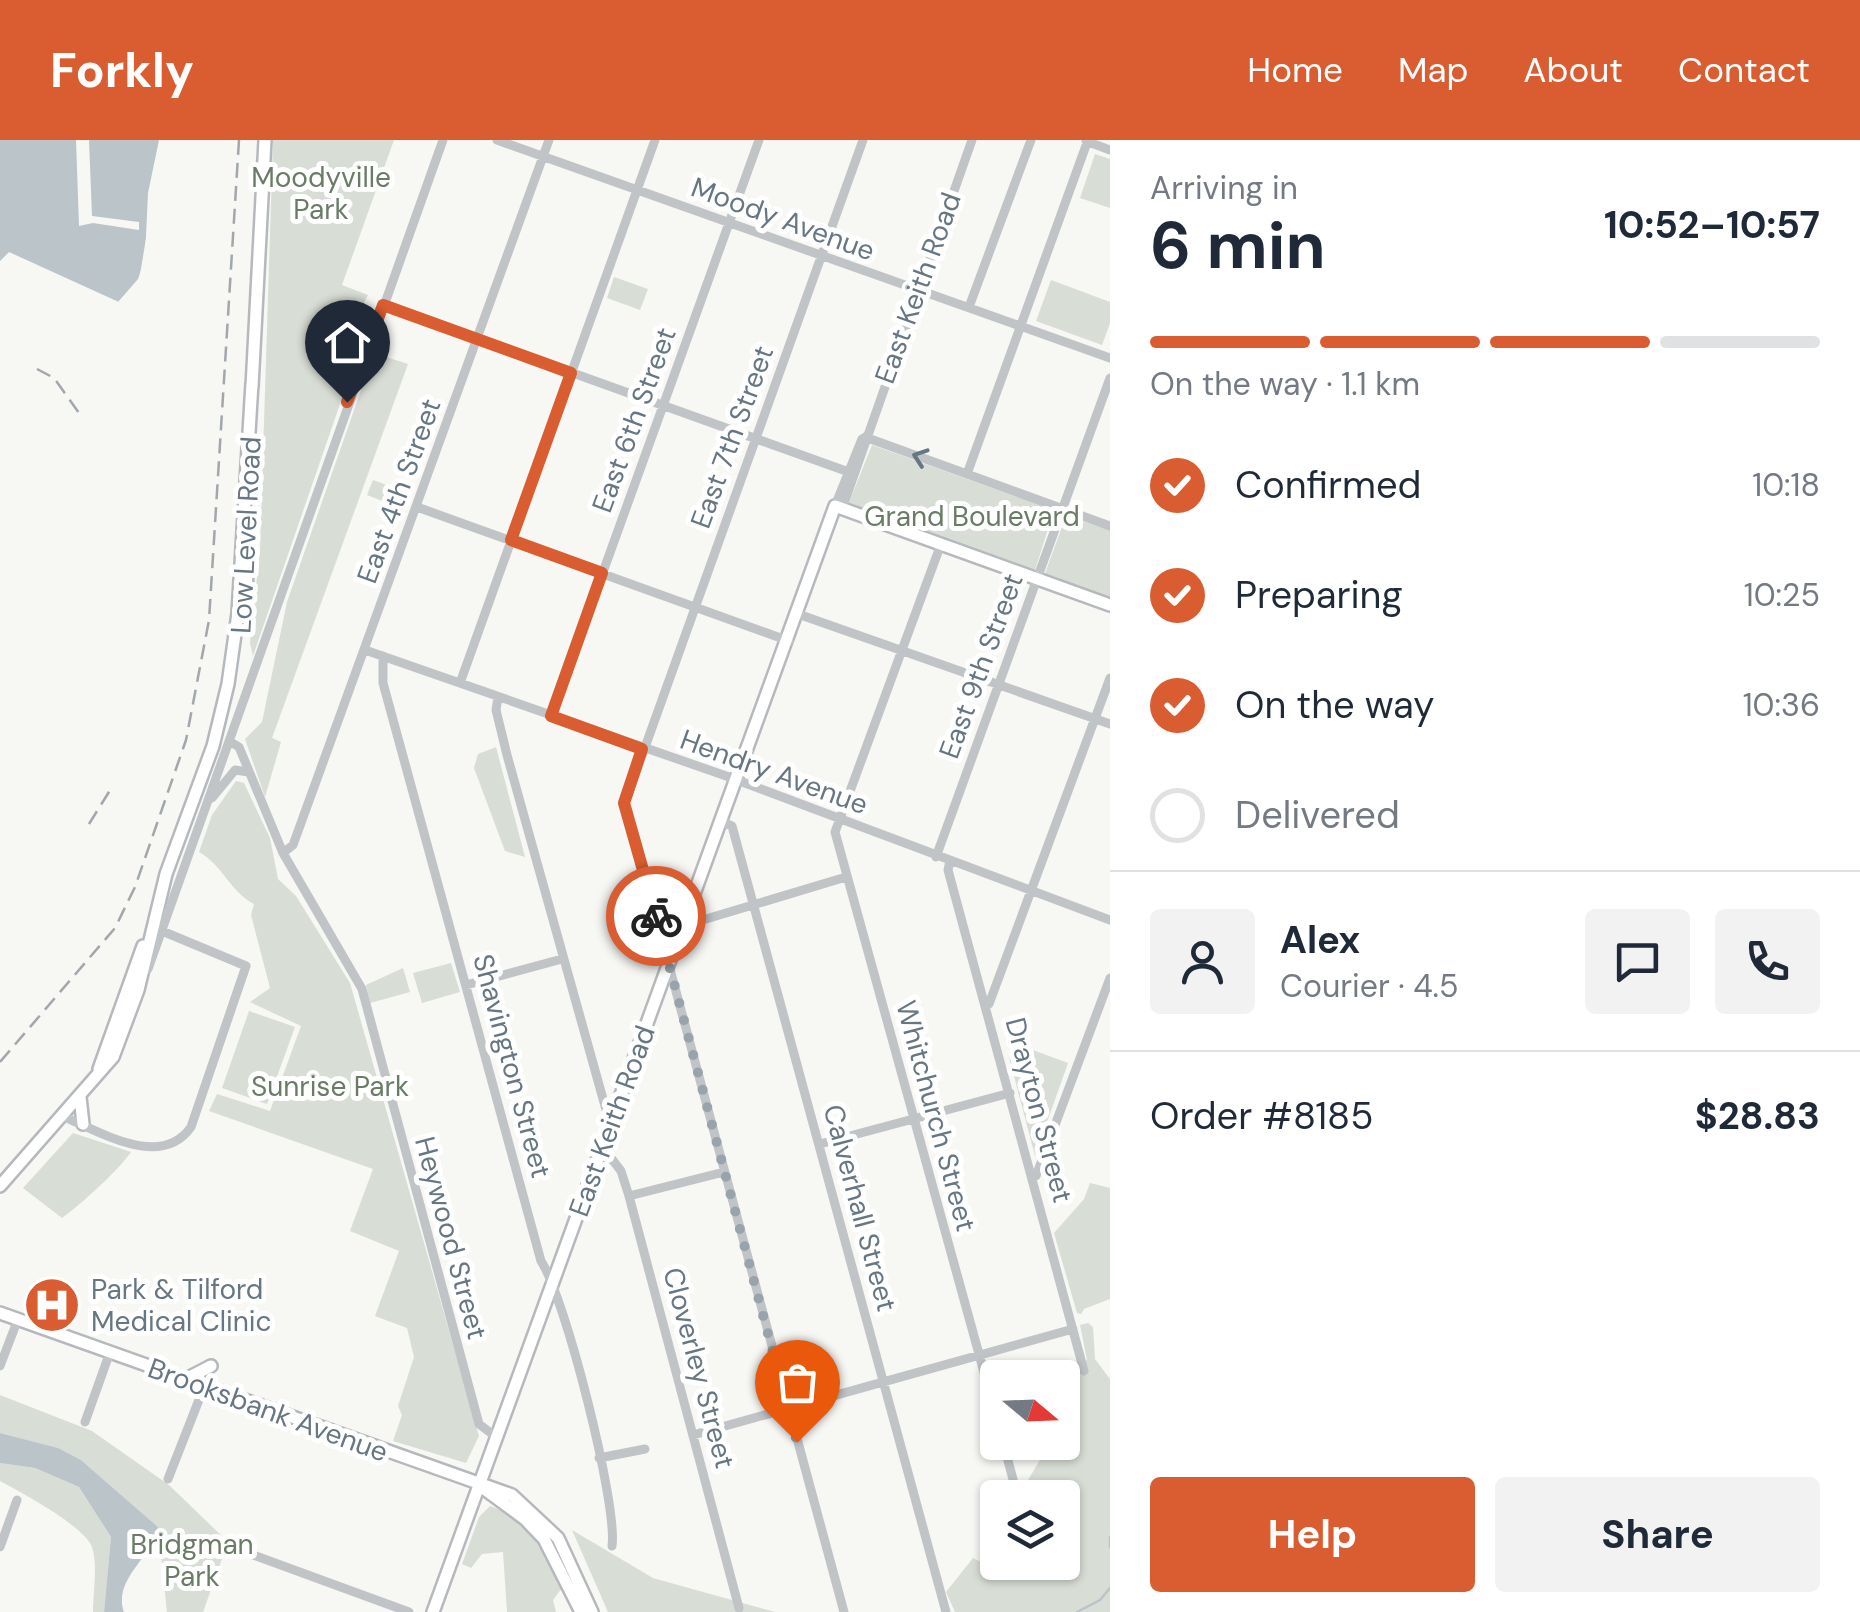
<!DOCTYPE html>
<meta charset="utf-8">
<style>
body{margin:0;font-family:"DM Sans",sans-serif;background:#f2f2f3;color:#1f2937;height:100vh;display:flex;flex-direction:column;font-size:38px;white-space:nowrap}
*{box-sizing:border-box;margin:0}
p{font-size:32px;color:#747a83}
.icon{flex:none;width:55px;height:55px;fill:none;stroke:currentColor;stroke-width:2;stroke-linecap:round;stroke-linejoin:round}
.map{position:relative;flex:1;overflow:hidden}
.panel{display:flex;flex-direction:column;background:#fff;width:750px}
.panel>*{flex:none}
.needle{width:65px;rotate:109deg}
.tools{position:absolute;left:980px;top:1220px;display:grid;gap:20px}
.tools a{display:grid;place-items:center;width:100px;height:100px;border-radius:10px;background:#fff;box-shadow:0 2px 8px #0004;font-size:50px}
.pin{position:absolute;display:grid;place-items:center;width:85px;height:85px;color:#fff;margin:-102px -42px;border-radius:50% 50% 50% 0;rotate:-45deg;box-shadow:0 0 10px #0007}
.pin .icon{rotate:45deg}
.courier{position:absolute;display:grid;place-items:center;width:100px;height:100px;margin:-50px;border:8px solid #d95d31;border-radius:50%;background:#fff;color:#222;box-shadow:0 2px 12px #0007}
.summary em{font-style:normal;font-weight:700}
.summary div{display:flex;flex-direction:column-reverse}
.summary{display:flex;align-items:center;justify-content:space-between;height:170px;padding:0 40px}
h1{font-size:65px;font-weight:700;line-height:75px}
.bar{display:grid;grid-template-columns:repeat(4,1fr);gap:15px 10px;align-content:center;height:120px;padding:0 40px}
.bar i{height:12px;border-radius:8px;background:#e0e1e3}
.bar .current{background:#d95d31}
.bar p{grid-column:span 4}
.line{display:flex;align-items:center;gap:25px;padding:0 40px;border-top:2px solid #e0e1e3}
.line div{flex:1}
.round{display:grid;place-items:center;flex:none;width:105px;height:105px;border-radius:10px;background:#f2f2f3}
ol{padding:0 40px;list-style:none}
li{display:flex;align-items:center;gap:30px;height:110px}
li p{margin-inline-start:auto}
li .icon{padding:10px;border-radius:50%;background:#d95d31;color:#fff;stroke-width:4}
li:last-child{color:#747a83}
li i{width:55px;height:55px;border:5px solid #e0e1e3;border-radius:50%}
.primary-button{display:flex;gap:20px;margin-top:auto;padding:20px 40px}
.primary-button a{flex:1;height:115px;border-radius:10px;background:#d95d31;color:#fff;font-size:40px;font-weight:700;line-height:115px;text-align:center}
.primary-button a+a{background:#f2f2f3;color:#1f2937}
header{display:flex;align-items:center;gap:60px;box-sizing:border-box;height:140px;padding:0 50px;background:#d95d31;color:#fff}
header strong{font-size:48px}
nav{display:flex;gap:55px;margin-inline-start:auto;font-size:35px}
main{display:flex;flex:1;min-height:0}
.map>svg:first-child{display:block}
.green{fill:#d8ddd5}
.water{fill:#bac4c9}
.pier{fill:#f7f7f4}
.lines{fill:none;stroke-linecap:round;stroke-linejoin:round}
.stream{stroke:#bac4c9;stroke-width:2.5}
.major-casing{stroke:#b5b9bd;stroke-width:16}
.minor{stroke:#c0c4c7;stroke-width:9}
.major{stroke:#fff;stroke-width:11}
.rail{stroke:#a1a7ac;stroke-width:2.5;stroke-dasharray:15 8;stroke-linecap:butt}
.oneway{stroke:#677683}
.done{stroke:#99a3ab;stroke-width:10;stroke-dasharray:0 18}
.route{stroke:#d95d31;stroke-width:12}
.labels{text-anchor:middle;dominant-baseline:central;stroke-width:10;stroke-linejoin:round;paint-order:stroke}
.park-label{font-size:28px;fill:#6a7b66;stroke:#fff}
.street-label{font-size:28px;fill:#677683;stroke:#fff}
.poi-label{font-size:28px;fill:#677683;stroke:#fff;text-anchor:start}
</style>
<header>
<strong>Forkly</strong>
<nav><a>Home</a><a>Map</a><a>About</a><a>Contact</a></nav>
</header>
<main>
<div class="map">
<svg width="1110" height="1472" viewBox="0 0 1110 1472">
<rect width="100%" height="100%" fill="#f7f7f4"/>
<path class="green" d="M273,0H394L342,145L368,155L362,166L369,174L360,206L253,516L250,503L260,409Z
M1095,14L1110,19V68L1080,58Z
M614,137L648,149L640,170L607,158Z
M1051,140L1110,162V183L1102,205L1036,181Z
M374,213L408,224L272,598L281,602L265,657L245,599L262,582L287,462Z
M872,305L1054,370L1035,430L848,365Z
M373,340L409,353L403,369L367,355Z
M1066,376L1110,390V461L1044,436Z
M496,607L525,717L505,711L474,628L478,614Z
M236,641L244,643L270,698L278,739L296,756L350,843L479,1296L466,1323L393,1301L402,1275L398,1266L414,1217L407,1188L375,1176L399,1111L350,1091L373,1029L209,971L217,954L270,971L301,886L250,862L270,848L251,775L254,764C229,751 224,726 199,712L212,675Z
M451,823L460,852L422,863L413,833Z
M403,828L410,852L370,863L366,845Z
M249,871L295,887L267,964L222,948Z
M1030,909L1068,923L1035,1016L1009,917L1025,923Z
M73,993L131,1012C119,1030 79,1066 62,1078L23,1048Z
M1090,1043L1110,1048V1159L1084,1169L1081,1174L1077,1173L1054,1093L1084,1059Z
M1088,1183L1093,1187L1095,1219L1110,1239V1472H955L946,1452L973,1418L981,1422L988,1410L982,1405L997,1387L998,1422H1062V1358L1018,1357L1050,1303L1062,1302L1063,1245L1067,1234L1087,1220L1080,1185Z
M0,1255L92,1291L169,1345L228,1402L203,1472H167L158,1387L81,1320L57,1308L0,1293Z
M0,1323L35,1328L79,1347L111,1397L104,1472H93C93,1454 98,1424 92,1407C83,1385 22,1353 0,1341Z
M490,1366C529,1379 547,1415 561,1449L553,1460L556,1472H507L503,1412L482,1414L471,1428L462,1424L479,1377Z
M572,1390L653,1438L775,1472H608Z"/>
<path class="water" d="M0,0H162L139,141L121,163L9,112L0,121Z
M0,1293L58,1308L81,1320L158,1387C154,1416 112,1439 124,1472H104L111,1397L79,1347L35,1328L0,1323Z"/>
<path class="pier" d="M76,0H89L92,76L139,82V90L93,83L79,86Z
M159,0H165L156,42L150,118L142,141L123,164L118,162L138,139L145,118L148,53Z"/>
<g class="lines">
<path class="stream" d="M1110,1397V1407
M1077,1472L1100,1460L1110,1448"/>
<g class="major-casing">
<path id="major" d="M252,247L265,0
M246,452L249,395
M99,929L143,806
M80,957L83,984
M0,1046L113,917L138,850L166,734L213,606L228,544L238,473L252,243
M0,1173L512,1355L558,1398L592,1472
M184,1240L211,1226
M479,1345L525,1379L544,1399L581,1472
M433,1472L835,366L1110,465"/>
</g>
<path class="minor" d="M497,0L1110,218
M1086,1L1110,10
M383,165L846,331
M969,167L1031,0
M865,297L1110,386
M967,334L1088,0
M835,366L862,299
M417,367L789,501
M842,369L972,0
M941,404L835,692L998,1283
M798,474L1110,584
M365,510L729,637L1110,780
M383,516V543L541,1121C565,1157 618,1365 612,1406
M460,543L655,0
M498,557L496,570L507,615L610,984
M551,576L759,0
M229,601L239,607L283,713L362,849L479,1284L496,1297
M212,658L235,630L249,632
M722,682L732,686L946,1472
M283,713L293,705L549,0
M936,717L1110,238
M950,721L948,730L1084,1231
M706,779L846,737
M148,829L443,0
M466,845L562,819
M989,864L1110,538
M62,976C101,992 161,1030 191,987L246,826L162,791
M820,1004L1010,953
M602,1006L621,1031L629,1056L739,1468
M1036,1036L1110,838
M629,1056L724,1032
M0,1226L18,1179
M85,1282L110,1212
M693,1295L1073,1189
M1003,1302L1018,1358
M599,1318L645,1309
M168,1339L204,1247
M0,1407L17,1360
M234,1408L409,1472
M844,1472L625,663L863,0"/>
<use href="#major" class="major"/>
<path class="rail" d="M37,229L54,238L79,273
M89,684L112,647
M0,922L115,788L135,747L186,600L209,480L239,0"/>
</g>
<defs><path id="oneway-chevron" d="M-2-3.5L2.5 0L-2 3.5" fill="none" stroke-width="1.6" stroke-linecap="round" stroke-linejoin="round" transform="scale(2.5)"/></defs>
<use class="oneway" href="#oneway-chevron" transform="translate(920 317) rotate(-161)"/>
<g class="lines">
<path class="done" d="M656,776L797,1302"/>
<path class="route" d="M347,262L383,165L571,233L511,400L602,433L551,576L642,609L624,663L656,776"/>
</g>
<defs>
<g id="hospital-disc" transform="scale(2.875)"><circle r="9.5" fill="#d95d31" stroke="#fff"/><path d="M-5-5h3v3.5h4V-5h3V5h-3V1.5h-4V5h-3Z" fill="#fff"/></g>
</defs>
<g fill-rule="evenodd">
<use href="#hospital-disc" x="52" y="1165"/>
</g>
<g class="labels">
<g class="park-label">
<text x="321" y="37">Moodyville<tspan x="321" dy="32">Park</tspan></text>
<text x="972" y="376">Grand Boulevard</text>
<text x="330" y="946">Sunrise Park</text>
<text x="192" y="1404">Bridgman<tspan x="192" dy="32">Park</tspan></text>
</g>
<g class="street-label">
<text transform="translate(783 79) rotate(20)">Moody Avenue</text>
<text transform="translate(918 148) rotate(-70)">East Keith Road</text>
<text transform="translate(634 280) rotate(-70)">East 6th Street</text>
<text transform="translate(732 297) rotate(-70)">East 7th Street</text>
<text transform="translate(399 351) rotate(-70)">East 4th Street</text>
<text transform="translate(246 395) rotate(-87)">Low Level Road</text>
<text transform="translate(981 526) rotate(-70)">East 9th Street</text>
<text transform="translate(774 632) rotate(20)">Hendry Avenue</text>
<text transform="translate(512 926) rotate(75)">Shavington Street</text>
<text transform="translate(1039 970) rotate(75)">Drayton Street</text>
<text transform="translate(936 976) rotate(75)">Whitchurch Street</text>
<text transform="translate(612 981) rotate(-70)">East Keith Road</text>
<text transform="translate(860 1068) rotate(75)">Calverhall Street</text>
<text transform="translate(451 1098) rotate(75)">Heywood Street</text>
<text transform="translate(699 1228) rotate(75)">Cloverley Street</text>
<text transform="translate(268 1270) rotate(20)">Brooksbank Avenue</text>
</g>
<g class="poi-label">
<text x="91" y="1149">Park &amp; Tilford<tspan x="91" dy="32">Medical Clinic</tspan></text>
</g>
</g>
</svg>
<div class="tools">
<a><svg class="needle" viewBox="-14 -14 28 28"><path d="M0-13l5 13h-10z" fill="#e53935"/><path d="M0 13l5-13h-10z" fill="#747a83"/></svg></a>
<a><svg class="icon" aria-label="layers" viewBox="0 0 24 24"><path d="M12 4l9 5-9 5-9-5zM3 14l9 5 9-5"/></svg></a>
</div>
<div class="pin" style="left:797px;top:1302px;background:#ea580c"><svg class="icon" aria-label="bag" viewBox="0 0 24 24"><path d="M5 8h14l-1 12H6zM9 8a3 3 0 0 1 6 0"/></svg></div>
<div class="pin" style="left:347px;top:262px;background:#1f2937"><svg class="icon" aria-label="home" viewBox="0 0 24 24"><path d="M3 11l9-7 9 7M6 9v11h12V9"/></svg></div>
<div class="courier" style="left:656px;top:776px"><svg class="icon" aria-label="bike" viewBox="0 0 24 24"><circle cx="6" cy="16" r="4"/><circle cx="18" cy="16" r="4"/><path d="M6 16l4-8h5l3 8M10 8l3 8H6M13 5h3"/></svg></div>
</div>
<section class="panel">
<div class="summary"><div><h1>6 min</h1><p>Arriving in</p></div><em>10:52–10:57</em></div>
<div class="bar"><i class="current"></i><i class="current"></i><i class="current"></i><i></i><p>On the way · 1.1 km</p></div>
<ol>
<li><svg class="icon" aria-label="check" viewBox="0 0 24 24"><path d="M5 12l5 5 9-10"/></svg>Confirmed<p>10:18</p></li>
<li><svg class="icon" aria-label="check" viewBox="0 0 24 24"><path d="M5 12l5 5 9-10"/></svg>Preparing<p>10:25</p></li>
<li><svg class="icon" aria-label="check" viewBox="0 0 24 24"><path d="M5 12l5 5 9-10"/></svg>On the way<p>10:36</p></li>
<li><i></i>Delivered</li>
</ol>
<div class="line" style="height:180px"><a class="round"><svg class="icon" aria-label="person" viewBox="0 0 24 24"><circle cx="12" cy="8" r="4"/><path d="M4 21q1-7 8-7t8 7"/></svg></a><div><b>Alex</b><p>Courier · 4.5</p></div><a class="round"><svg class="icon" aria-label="chat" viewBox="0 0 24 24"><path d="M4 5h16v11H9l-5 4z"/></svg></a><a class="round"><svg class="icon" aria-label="phone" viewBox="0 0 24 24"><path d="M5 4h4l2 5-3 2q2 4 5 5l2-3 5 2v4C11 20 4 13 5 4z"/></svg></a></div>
<div class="line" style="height:130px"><div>Order #8185</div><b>$28.83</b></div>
<div class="primary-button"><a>Help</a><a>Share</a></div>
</section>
</main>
